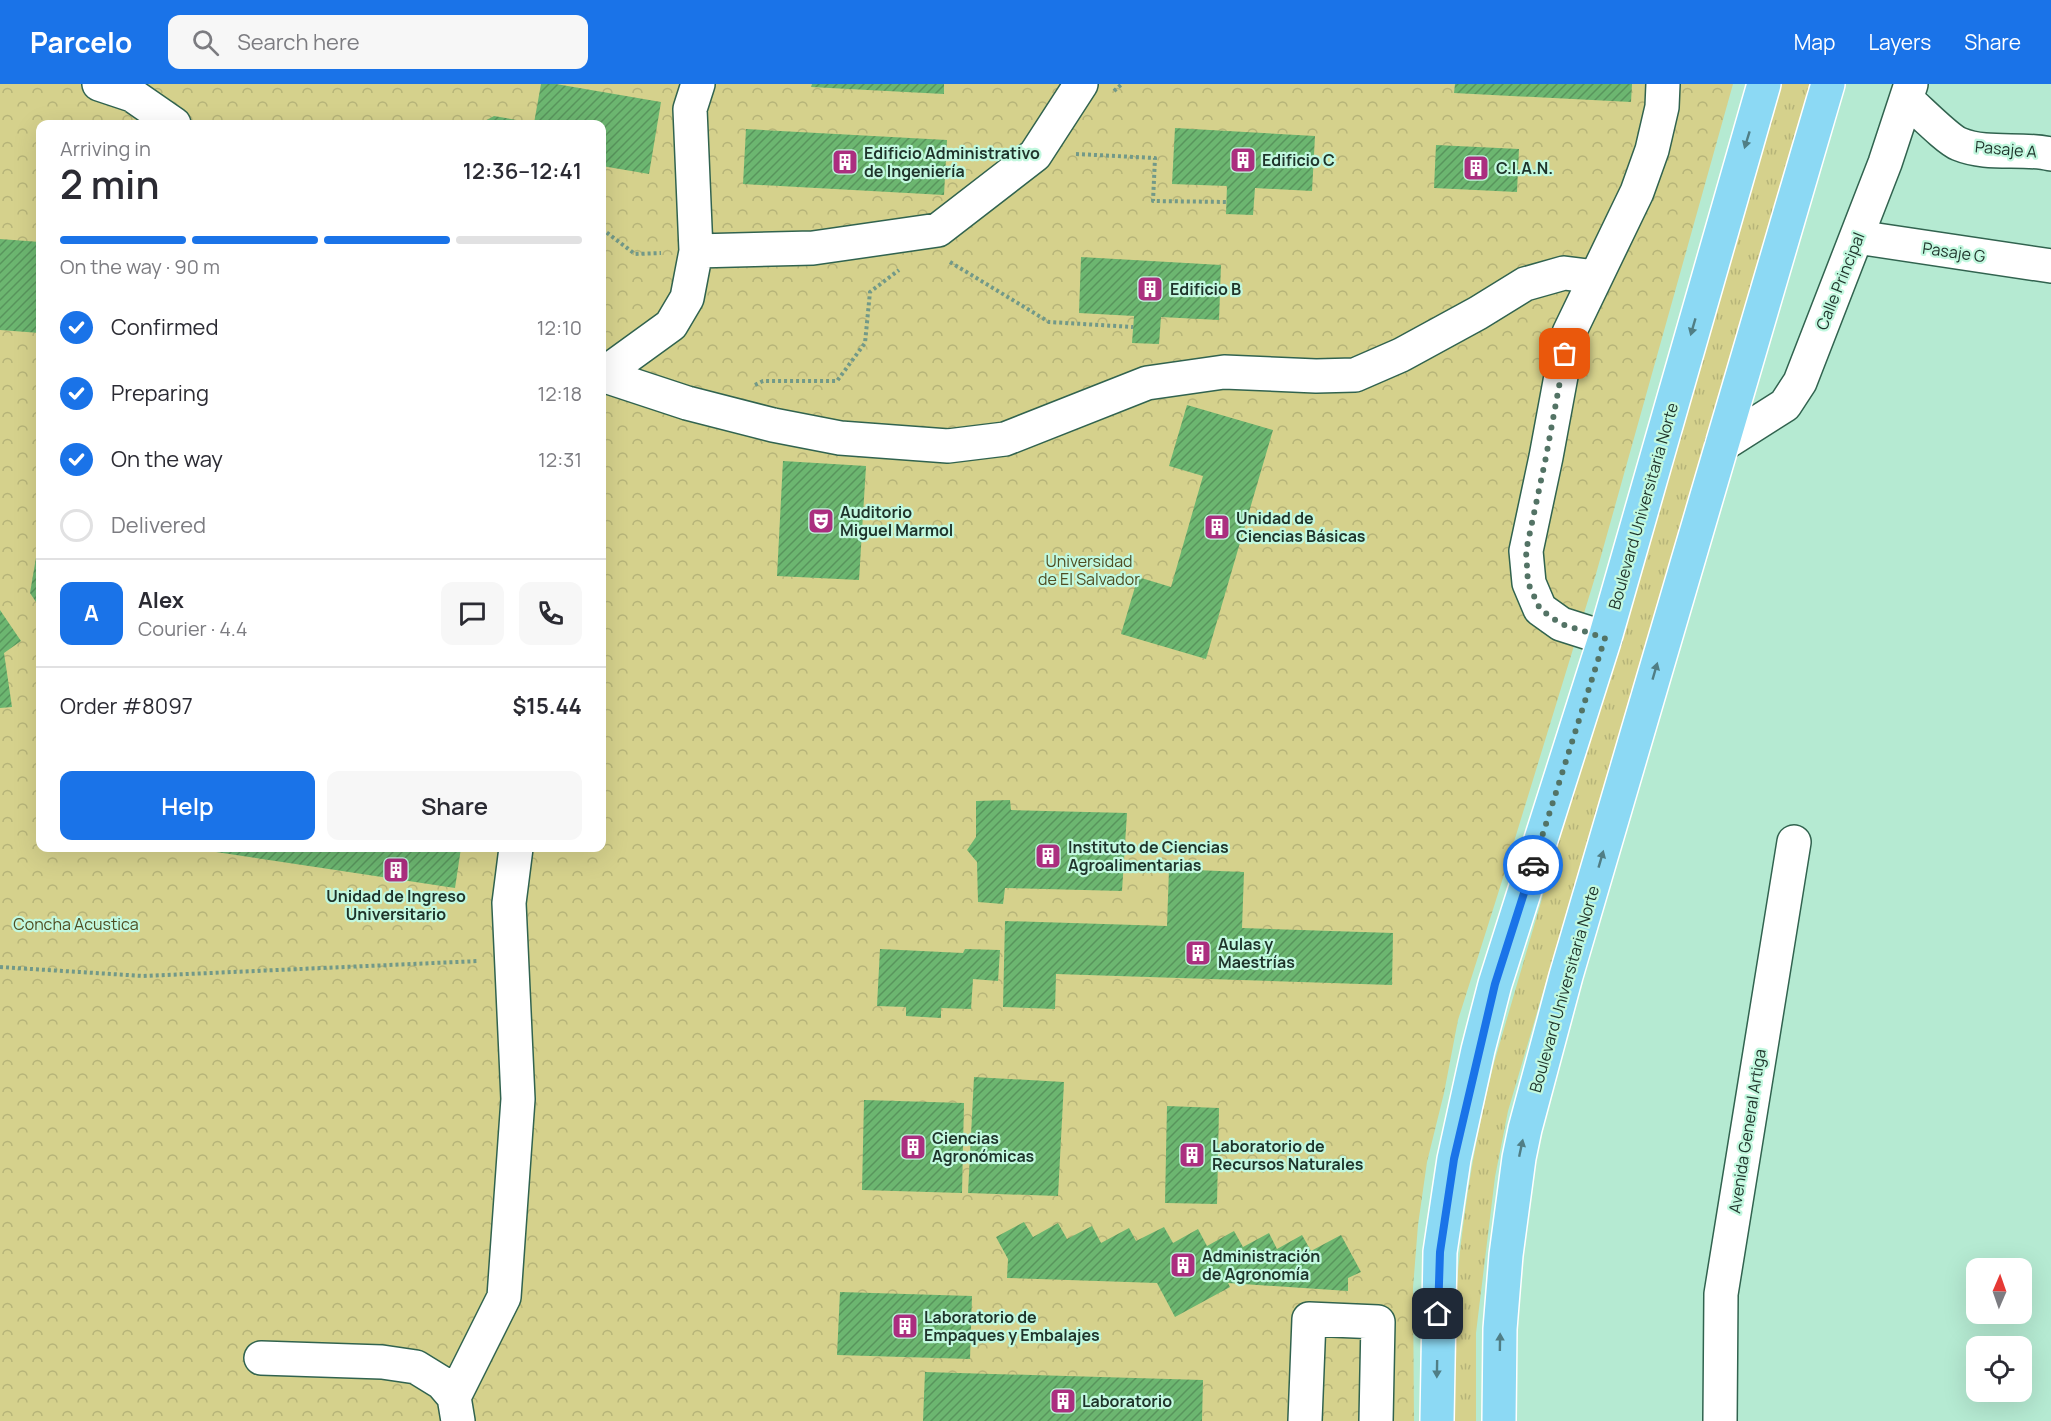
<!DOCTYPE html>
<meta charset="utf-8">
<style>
body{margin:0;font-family:Manrope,sans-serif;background:#f7f7f7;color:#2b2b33;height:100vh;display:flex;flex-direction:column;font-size:22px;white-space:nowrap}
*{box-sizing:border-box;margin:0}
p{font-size:20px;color:#7c7c81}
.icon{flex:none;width:33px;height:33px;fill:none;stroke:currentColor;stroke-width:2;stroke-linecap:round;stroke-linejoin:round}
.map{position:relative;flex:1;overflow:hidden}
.panel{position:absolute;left:36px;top:36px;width:570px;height:732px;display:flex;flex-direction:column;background:#fff;border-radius:12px;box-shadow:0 6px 24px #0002}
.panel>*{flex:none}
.needle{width:39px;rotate:2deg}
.fabs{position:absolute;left:1966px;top:1174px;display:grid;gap:12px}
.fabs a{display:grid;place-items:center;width:66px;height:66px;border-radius:12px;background:#fff;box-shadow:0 6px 24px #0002;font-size:30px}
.pin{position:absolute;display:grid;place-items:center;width:51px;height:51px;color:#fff;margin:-26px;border-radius:12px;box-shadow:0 3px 9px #0006}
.courier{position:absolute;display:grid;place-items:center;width:60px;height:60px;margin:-30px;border:4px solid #1a73e8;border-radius:50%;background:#fff;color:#222;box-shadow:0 2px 8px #0007}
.overview em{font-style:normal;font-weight:600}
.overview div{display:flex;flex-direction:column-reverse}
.overview{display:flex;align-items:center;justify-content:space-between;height:102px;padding:0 24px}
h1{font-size:39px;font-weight:600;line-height:45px}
.bar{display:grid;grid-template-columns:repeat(4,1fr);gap:9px 6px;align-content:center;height:72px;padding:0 24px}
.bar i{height:8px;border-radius:4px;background:#e1e1e2}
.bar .on{background:#1a73e8}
.bar p{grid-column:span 4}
.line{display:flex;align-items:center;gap:15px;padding:0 24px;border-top:2px solid #e1e1e2}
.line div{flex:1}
.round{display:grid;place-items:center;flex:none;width:63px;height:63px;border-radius:12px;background:#f7f7f7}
ol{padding:0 24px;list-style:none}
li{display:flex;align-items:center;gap:18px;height:66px}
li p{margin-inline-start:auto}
li .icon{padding:6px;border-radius:50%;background:#1a73e8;color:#fff;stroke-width:4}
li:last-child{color:#7c7c81}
li i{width:33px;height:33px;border:3px solid #e1e1e2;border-radius:50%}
.action{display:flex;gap:12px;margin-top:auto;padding:12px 24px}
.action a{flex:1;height:69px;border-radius:12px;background:#1a73e8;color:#fff;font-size:24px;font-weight:600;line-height:69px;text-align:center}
.action a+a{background:#f7f7f7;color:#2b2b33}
header{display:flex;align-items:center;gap:36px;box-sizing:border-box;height:84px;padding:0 30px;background:#1a73e8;color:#fff}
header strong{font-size:28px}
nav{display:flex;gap:33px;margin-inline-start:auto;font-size:21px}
.search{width:420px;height:54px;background:#f7f7f7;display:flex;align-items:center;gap:15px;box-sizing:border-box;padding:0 21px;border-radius:12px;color:#7c7c81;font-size:22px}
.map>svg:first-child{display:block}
.grass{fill:url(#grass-tufts)}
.forest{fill:url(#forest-crowns);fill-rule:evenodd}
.building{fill:url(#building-hatch)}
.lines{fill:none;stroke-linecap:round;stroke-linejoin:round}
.minor-casing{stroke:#31634f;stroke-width:36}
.major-casing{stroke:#fff;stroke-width:36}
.path{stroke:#729988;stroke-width:4;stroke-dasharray:3 3;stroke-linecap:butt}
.minor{stroke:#fff;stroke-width:33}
.major{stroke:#8cd9f4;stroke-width:33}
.oneway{fill:#507e85}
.done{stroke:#537365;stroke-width:6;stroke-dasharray:0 10.8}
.route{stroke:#1a73e8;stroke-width:8}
.labels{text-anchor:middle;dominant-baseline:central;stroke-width:4.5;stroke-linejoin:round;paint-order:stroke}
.street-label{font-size:16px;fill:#1e332a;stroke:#c2f8df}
.poi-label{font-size:16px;font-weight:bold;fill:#1e332a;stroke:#c2f8df;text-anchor:start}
.park-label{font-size:16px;fill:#4e4c21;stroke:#c2f8df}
</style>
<header>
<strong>Parcelo</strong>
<div class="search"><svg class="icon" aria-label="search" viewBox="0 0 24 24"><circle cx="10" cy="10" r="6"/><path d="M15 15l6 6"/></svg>Search here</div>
<nav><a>Map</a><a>Layers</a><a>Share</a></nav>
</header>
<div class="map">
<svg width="2051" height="1337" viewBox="0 0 2051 1337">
<defs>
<pattern id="grass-tufts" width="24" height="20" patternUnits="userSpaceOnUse" patternTransform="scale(1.5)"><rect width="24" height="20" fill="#d5d18c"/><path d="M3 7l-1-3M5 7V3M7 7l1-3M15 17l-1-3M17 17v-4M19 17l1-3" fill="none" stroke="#b6b479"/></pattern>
<pattern id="forest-crowns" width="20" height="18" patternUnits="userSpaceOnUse" patternTransform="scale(1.5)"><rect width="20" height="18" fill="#d5d18c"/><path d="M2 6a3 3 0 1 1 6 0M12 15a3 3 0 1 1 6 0" fill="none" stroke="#b6b479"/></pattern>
<pattern id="building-hatch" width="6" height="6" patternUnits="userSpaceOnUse" patternTransform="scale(1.5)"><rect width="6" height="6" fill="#6cb670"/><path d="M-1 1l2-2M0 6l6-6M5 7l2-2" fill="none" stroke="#58955c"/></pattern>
</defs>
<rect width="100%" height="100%" fill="#b5ead2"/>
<path class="grass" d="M1780,0H1810L1508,1027L1495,1093L1476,1249V1337H1451C1451,1216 1464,1097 1494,979Z"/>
<path class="forest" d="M0,0H1733L1596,490L1502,797L1458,936L1444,1009L1427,1078L1418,1141L1413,1204L1414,1337H0ZM40,40H602V764H40Z"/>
<path class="building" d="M541,0H556L661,18L649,90L602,82V40H479L494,32L534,39Z
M812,0H944V10L811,3Z
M1455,0H1632L1631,18L1454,9Z
M1175,44L1315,52L1312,107L1255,104L1253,131L1226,130L1227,102L1172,100Z
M746,45L947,56L944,111L743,100Z
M1436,61L1519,65L1517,108L1434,104Z
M0,155L40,158V249L0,246Z
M1081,173L1221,181L1219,236L1161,233L1159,260L1132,259L1134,232L1079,229Z
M1187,321L1273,346L1206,575L1121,550L1138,493L1171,503L1203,392L1169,382Z
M783,377L866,382L859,496L777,492Z
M39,456H40V524L30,509Z
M0,526L21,557L4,569L12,623L0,624Z
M1010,716L1011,726L1127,729L1122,807L1005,804L1003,820L978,818L977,778L967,766L976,753V717Z
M217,764H461L455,804L216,768Z
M1169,785L1244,788L1242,844L1393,849L1392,901L1056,890L1055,925L1003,923L1005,837L1167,842Z
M880,865L963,869L965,865L1000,866L998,897L973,895L971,925L941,924V934L906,932V923L877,922Z
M974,993L1064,998L1058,1112L968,1109Z
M864,1016L964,1019L962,1109L862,1106Z
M1167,1022L1219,1024L1217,1120L1165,1119Z
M1024,1138L1033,1153L1058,1139L1067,1155L1092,1142L1101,1159L1129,1144L1136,1157L1164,1143L1173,1159L1198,1145L1207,1162L1234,1147L1243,1163L1269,1149L1277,1165L1302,1151L1311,1167L1341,1151L1361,1188L1348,1194V1207L1228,1199L1230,1203L1175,1233L1157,1199L1007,1194L1008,1175L996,1153Z
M840,1208L972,1212L970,1275L837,1271Z
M925,1288L1203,1296L1202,1337H923Z"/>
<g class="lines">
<g class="minor-casing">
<path id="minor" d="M99,0L132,11L174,40
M1906,15C1918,25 1947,55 1959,60C1988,72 2021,63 2051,70
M1857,153L2051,182
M696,167L813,164L938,146L1035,71L1081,0
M602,291L687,319L773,341L840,354L948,362L1005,355L1147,299L1224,288L1316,292L1355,291L1401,271L1478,229L1525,200L1564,189L1596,193
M602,291L671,241L687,214L696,167L690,25L698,0
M1722,361L1785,321L1800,298L1885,79L1911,0
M1605,554L1561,540L1540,525L1529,499L1526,467L1546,373L1569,249L1637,108L1652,66L1662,23L1663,0
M261,1274L382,1278L416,1283L442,1299L454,1313L458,1337
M454,1313L504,1213L518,1015L509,819L516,764
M1305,1337L1309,1235L1378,1238L1376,1337
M1720,1337L1721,1210L1794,758"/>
</g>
<g class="major-casing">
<path id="major" d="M1437,1337L1440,1168L1454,1075L1478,966L1495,900L1605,554L1764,0
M1499,1337L1500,1245L1506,1171L1519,1074L1525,1045L1566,892L1828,0"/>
</g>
<path class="path" d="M1114,7L1122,0
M1076,70L1155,74L1153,117L1227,118
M602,145L635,170L661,169
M950,178L1049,238L1133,243
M755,301L763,297H837L865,259L870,208L899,186
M0,883L143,892L479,877"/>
<use href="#minor" class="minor"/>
<use href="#major" class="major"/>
</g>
<defs><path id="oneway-solid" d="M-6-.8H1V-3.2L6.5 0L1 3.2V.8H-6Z" transform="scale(1.5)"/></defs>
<g class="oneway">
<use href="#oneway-solid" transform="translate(1747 56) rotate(107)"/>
<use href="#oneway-solid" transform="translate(1693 243) rotate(106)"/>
<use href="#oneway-solid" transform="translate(1655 587) rotate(-74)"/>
<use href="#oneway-solid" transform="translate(1601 775) rotate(-74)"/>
<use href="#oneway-solid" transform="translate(1521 1064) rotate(-78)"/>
<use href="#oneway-solid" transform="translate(1500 1258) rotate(-89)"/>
<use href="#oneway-solid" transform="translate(1437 1285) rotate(91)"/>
</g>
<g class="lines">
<path class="done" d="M1533,781L1605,554L1561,540L1551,533L1540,525L1528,499L1526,467L1546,373L1565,270"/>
<path class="route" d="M1438,1230L1440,1168L1454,1075L1495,900L1533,781"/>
</g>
<defs>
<g id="building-square" transform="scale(1.35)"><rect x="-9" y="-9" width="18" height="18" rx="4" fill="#ab2e7f" stroke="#c2f8df"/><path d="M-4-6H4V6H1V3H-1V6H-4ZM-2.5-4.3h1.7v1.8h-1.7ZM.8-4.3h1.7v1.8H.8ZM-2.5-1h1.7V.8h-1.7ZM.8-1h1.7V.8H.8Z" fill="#fff"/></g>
<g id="theatre-square" transform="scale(1.35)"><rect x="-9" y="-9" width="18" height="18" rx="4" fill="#ab2e7f" stroke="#c2f8df"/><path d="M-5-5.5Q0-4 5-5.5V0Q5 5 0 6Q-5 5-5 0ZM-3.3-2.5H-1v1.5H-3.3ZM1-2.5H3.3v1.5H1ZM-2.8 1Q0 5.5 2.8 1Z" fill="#fff"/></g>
</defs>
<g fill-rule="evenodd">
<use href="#building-square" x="1243" y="76"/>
<use href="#building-square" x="845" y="78"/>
<use href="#building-square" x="1476" y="84"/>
<use href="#building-square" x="1150" y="205"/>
<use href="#theatre-square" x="821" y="437"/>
<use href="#building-square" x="1217" y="443"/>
<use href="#building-square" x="1048" y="772"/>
<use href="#building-square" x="396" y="786"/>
<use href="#building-square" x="1198" y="869"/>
<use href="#building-square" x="913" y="1063"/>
<use href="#building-square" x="1192" y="1071"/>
<use href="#building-square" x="1183" y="1181"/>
<use href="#building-square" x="905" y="1242"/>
<use href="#building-square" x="1063" y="1317"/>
</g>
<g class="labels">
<g class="street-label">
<text transform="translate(2006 65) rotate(5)">Pasaje A</text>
<text transform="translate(1954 168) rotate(8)">Pasaje G</text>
<text transform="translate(1840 197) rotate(-68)">Calle Principal</text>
<text transform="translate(1643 422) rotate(-74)">Boulevard Universitaria Norte</text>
<text transform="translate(1564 905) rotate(-74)">Boulevard Universitaria Norte</text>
<text transform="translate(1747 1047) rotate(-81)">Avenida General Artiga</text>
</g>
<g class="poi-label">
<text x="864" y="69">Edificio Administrativo<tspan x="864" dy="18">de Ingeniería</tspan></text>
<text x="1262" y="76">Edificio C</text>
<text x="1496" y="84">C.I.A.N.</text>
<text x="1170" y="205">Edificio B</text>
<text x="840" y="428">Auditorio<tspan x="840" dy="18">Miguel Marmol</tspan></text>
<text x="1236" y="434">Unidad de<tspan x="1236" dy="18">Ciencias Básicas</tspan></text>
<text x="1068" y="763">Instituto de Ciencias<tspan x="1068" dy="18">Agroalimentarias</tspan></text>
<text x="396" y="812" text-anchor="middle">Unidad de Ingreso<tspan x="396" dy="18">Universitario</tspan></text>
<text x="1218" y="860">Aulas y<tspan x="1218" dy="18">Maestrías</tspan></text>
<text x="932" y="1054">Ciencias<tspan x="932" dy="18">Agronómicas</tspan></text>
<text x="1212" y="1062">Laboratorio de<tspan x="1212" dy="18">Recursos Naturales</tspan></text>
<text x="1202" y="1172">Administración<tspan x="1202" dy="18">de Agronomía</tspan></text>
<text x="924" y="1233">Laboratorio de<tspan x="924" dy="18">Empaques y Embalajes</tspan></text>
<text x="1082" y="1317">Laboratorio</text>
</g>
<g class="park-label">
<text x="1089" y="477">Universidad<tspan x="1089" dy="18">de El Salvador</tspan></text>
<text x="76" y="840">Concha Acustica</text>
</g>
</g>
</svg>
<div class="fabs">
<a><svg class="needle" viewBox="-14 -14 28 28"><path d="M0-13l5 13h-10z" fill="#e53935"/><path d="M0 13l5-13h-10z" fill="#7c7c81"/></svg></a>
<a><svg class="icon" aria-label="locate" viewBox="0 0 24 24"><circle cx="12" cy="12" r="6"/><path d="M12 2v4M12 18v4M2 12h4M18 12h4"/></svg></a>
</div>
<div class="pin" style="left:1565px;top:270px;background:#ea580c"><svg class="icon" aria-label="bag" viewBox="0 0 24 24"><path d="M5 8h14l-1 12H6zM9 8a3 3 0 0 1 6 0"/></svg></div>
<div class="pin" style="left:1438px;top:1230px;background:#1f2937"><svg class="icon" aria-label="home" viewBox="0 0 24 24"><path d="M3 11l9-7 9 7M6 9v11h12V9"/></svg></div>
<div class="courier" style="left:1533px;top:781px"><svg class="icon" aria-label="car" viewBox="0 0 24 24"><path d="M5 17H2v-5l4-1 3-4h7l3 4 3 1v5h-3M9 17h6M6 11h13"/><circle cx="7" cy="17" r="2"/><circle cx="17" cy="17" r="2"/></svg></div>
<section class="panel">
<div class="overview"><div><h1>2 min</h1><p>Arriving in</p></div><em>12:36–12:41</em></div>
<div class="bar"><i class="on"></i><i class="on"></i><i class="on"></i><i></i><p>On the way · 90 m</p></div>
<ol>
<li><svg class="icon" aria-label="check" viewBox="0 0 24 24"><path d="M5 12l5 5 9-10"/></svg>Confirmed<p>12:10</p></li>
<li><svg class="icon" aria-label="check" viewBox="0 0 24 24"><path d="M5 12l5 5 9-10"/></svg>Preparing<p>12:18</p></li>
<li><svg class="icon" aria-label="check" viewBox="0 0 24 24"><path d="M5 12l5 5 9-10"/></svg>On the way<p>12:31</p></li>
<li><i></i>Delivered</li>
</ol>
<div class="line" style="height:108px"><b class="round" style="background:#1a73e8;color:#fff">A</b><div><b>Alex</b><p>Courier · 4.4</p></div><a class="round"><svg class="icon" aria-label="chat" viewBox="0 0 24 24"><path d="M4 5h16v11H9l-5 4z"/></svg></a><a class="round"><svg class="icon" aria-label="phone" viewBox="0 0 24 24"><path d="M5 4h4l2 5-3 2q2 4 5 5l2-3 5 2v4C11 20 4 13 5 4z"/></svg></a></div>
<div class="line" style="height:78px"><div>Order #8097</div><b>$15.44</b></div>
<div class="action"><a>Help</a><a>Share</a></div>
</section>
</div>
